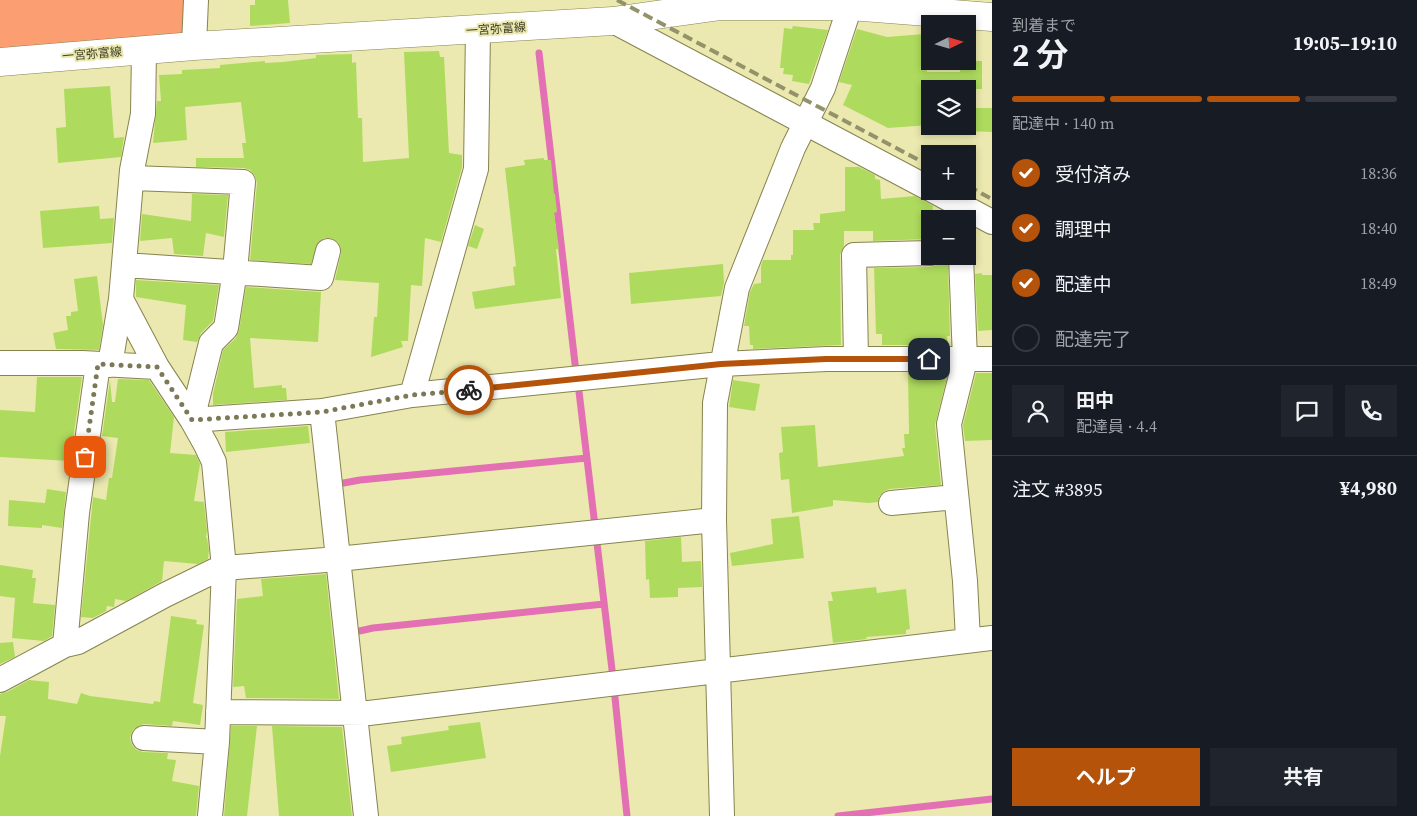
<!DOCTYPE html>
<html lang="ja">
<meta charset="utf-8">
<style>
body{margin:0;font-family:"Source Serif 4","Noto Sans JP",serif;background:#20242c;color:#f1f3f6;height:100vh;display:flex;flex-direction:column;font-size:19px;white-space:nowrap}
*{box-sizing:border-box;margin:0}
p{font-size:16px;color:#9ea1a6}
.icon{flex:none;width:28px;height:28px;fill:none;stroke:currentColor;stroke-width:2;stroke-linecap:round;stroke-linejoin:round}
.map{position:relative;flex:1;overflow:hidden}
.drawer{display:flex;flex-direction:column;background:#171b24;width:425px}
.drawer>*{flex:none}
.needle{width:32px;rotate:85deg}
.controls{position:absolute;left:921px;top:15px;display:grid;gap:10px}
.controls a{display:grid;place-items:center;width:55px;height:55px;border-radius:0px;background:#171b24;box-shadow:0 2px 8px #0003;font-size:25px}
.pin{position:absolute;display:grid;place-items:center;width:42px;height:42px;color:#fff;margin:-21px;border-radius:10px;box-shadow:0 2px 8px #0006}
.courier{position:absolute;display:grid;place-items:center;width:50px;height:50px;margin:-25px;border:4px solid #b45309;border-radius:50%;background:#fff;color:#222;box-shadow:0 1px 6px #0007}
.summary em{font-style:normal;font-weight:700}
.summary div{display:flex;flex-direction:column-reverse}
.summary{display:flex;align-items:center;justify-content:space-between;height:85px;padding:0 20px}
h1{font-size:32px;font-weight:700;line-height:38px}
.bar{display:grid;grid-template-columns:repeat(4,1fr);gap:8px 5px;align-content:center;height:60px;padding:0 20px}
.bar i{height:6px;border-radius:4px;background:#363941}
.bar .selected{background:#b45309}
.bar p{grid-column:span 4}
.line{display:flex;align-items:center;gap:12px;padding:0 20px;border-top:1px solid #363941}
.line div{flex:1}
.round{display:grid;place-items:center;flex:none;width:52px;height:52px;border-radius:0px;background:#20242c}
ol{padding:0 20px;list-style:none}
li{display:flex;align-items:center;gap:15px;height:55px}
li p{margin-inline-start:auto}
li .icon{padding:5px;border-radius:50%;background:#b45309;color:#fff;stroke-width:4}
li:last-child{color:#9ea1a6}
li i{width:28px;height:28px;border:2px solid #363941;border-radius:50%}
.primary-button{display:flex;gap:10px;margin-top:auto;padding:10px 20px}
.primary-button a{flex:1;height:58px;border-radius:0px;background:#b45309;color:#fff;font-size:20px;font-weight:700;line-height:58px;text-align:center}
.primary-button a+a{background:#20242c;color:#f1f3f6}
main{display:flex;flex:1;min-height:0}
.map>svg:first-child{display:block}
.green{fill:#fb9f73}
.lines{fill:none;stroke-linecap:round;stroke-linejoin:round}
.stream{stroke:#e370b3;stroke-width:7}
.building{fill:#aedb5e}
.minor-casing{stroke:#86844e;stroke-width:26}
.secondary-casing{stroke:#86844e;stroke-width:29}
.minor{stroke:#fff;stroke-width:24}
.secondary{stroke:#fff;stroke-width:28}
.rail{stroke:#939269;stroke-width:4;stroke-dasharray:10 5;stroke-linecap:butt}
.done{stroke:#7b7956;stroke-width:5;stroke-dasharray:0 9}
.route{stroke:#b45309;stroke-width:6}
.labels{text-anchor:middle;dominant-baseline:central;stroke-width:4;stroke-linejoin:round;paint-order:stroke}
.street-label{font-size:12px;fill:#3e3d26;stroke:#ebe9af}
</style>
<main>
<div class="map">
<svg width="992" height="816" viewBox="0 0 992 816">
<rect width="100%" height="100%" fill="#ebe9af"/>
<path class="green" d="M0,0H187L186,33L0,51Z"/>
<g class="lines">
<path class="stream" d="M539,53L576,372L573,373
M578,383L613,678L627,816
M338,484L360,480L587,458
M355,632L373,628L604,604
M838,816L992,799"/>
</g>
<path class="building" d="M255,0H288L290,23L250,26V5H255Z
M793,26L828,30L809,84L792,81L793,75L783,74L784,68H780L784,28L792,29Z
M857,29L887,37L924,34L927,72H960V61H982V89H930V125L888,128L843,105L852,85L839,82Z
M439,51L440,57H444L449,153L462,155V167L441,242L425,238L422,286L411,285L408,341H401L403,347L371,357L374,317H377L379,283L335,280L341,254V248L338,242L331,238H324L318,242L311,264L250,260L257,183L255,176L250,170L244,168L196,167V158H244L242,143H246L241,102L185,107L187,140L153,143L157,101H161L159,75L182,74V70L220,68V65L265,61V63L283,62L316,58V55L352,54V63L356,62L358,118H362L363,162L409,158L404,52Z
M110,86L114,138L124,137L121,157L58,163L56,128L66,127L64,89Z
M968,108H992V132L968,131Z
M544,158V160H551L554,194H555L557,212L554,213L559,249H556L561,298L475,309L472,292L515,285L513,267L516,266L505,168L525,165L524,160Z
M845,167H859L875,175V179L880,180L881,199L915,196L933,206L932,219H930V239L873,241V231H844V246L840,255L841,345L753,349V345H750L749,326H744L750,292L754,284L761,283V266L763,260H791V255H793V230H814L813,223H820V214L845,211Z
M192,194L228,195L224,237L206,233L203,256L174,254L172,238L140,241L142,214L191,221Z
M99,206L100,219L114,218L112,243L43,248L40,211Z
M475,225L484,229L477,249L468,246Z
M723,264L724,283L721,296L631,304L629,273Z
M937,265H948L950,336H947L948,345H882V334H876L874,268L930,267Z
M982,273V275H992V330L978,331L975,274Z
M97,276L103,325L99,350L56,349L53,333L68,330L66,316H71V312L78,311L74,279Z
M136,280L219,285L213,321L201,333L197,342L183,340L186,305L136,297Z
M246,287L321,292L318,342L250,338L254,388L282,385V388H286L287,400L213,405V394L223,350L236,338L239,331Z
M908,373H948L935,425L941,485L889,489L883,492L879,497L878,502L869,503L833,500V506L792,513L789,479L781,480L779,453L783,452L781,427L815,425L818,467L904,456L902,448H905L904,434H909Z
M976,373H992V440L965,441L963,425Z
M37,377H82L70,461L0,457V410L35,412Z
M118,379L149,380L174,417L170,453L196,455L200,464L194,501L204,502L207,531L206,538H207L209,550L208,559L198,564L164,561L162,581L126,601L115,599L114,607L107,606L106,611L93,618L81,617L93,497L106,500L109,478H112L118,438L102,436L110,380L112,402H115Z
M733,380L760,384L755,411L729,407Z
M308,426L310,443L226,452L225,432Z
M47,489L66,492L62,528L42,525V528L8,526L9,500L45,503Z
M799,516L804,558L732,566L730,553L773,544L771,519Z
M681,537L682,562L701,561L702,587L678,588V597L650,598L649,579L646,580L645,541Z
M0,565L33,570L32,578H36L33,603L55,605L52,636L44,641L12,638L15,598L0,596Z
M326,574L339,699L246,698L244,686L233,687L237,599L263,596L261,579Z
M876,587L877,593L906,589L910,629L906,630V634L866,637L867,639L833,643L828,601H833L831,592Z
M171,616L197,620L196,624L204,625L193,703L203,705L200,725L173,721L172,726L144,724L138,726L133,730L130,738L132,745L137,750L143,752L168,753L167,759L176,760L172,781L199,786L196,816H0V756L6,716H0V694L7,692L29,680L49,682L48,699L77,704L81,693L90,696L153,704L154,701L160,702Z
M13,642L15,657L0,664V643Z
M480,722L486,758L391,772L387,746L402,744L401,737L449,730L448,726Z
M231,726H257L247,816H224Z
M272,726L342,727L352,816H279Z"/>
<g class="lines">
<g class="minor-casing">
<path id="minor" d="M613,21L930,189
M194,46L196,0
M132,178L243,182L235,271L226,328L211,343L192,420L322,411L412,395L721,364L827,359H992
M934,191L992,222
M961,256L965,360L949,424L965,581L968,640
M124,265L321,278L328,251
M856,359L854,255L930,253
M0,363H82L157,367
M110,365L121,299
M412,395L476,169L478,30
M322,411L366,816
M891,503L956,497
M65,645L77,513L98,364
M0,680L65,645L78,642L165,595L214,571L224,568L214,462L206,445L192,420L157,367L121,299L132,170L143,114L144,50
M218,712L369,713L992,638
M144,738L217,742
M210,816L217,742L224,568L338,559L714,520
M722,816L714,520L715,403L737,288L793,148L823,88L850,6L851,0"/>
</g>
<g class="secondary-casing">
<path id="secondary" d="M0,62L194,46L613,21L721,6H850L992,17"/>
</g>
<use href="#minor" class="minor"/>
<use href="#secondary" class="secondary"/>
<path class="rail" d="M617,0L930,166
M968,186L992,199"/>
</g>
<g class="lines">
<path class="done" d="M85,457L98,364L157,367L192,420L322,412L412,395L469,390"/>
<path class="route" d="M469,390L721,364L826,359H929"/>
</g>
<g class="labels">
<g class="street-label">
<text transform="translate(496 29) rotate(-4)">一宮弥富線</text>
<text transform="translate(92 54) rotate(-5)">一宮弥富線</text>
</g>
</g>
</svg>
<div class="controls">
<a><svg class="needle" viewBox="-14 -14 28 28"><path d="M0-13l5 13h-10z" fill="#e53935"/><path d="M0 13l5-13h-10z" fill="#9ea1a6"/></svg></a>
<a><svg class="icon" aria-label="layers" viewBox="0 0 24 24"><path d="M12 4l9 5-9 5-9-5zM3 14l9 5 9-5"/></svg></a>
<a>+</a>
<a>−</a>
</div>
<div class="pin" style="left:85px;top:457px;background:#ea580c"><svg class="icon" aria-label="bag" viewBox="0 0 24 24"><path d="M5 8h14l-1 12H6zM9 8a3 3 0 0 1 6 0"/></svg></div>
<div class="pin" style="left:929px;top:359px;background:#1f2937"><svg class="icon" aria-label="home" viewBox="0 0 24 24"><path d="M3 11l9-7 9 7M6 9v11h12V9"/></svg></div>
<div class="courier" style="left:469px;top:390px"><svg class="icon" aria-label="bike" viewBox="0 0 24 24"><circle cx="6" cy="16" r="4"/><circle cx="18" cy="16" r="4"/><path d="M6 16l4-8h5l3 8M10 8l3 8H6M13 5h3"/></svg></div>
</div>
<section class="drawer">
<div class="summary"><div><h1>2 分</h1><p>到着まで</p></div><em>19:05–19:10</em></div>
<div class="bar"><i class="selected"></i><i class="selected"></i><i class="selected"></i><i></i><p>配達中 · 140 m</p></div>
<ol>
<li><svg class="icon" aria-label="check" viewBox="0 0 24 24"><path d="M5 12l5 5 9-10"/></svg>受付済み<p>18:36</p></li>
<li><svg class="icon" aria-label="check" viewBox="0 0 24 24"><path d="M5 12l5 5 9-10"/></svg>調理中<p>18:40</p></li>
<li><svg class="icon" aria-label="check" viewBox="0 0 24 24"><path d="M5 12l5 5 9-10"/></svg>配達中<p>18:49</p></li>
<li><i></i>配達完了</li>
</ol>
<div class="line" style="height:90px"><a class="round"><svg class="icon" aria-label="person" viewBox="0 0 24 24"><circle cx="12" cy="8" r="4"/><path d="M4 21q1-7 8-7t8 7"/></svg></a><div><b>田中</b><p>配達員 · 4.4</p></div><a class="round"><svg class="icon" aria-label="chat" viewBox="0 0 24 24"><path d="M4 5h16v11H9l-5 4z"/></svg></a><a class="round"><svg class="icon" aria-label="phone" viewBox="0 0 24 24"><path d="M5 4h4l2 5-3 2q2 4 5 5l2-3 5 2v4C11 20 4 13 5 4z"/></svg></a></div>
<div class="line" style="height:65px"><div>注文 #3895</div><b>¥4,980</b></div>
<div class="primary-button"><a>ヘルプ</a><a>共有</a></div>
</section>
</main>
